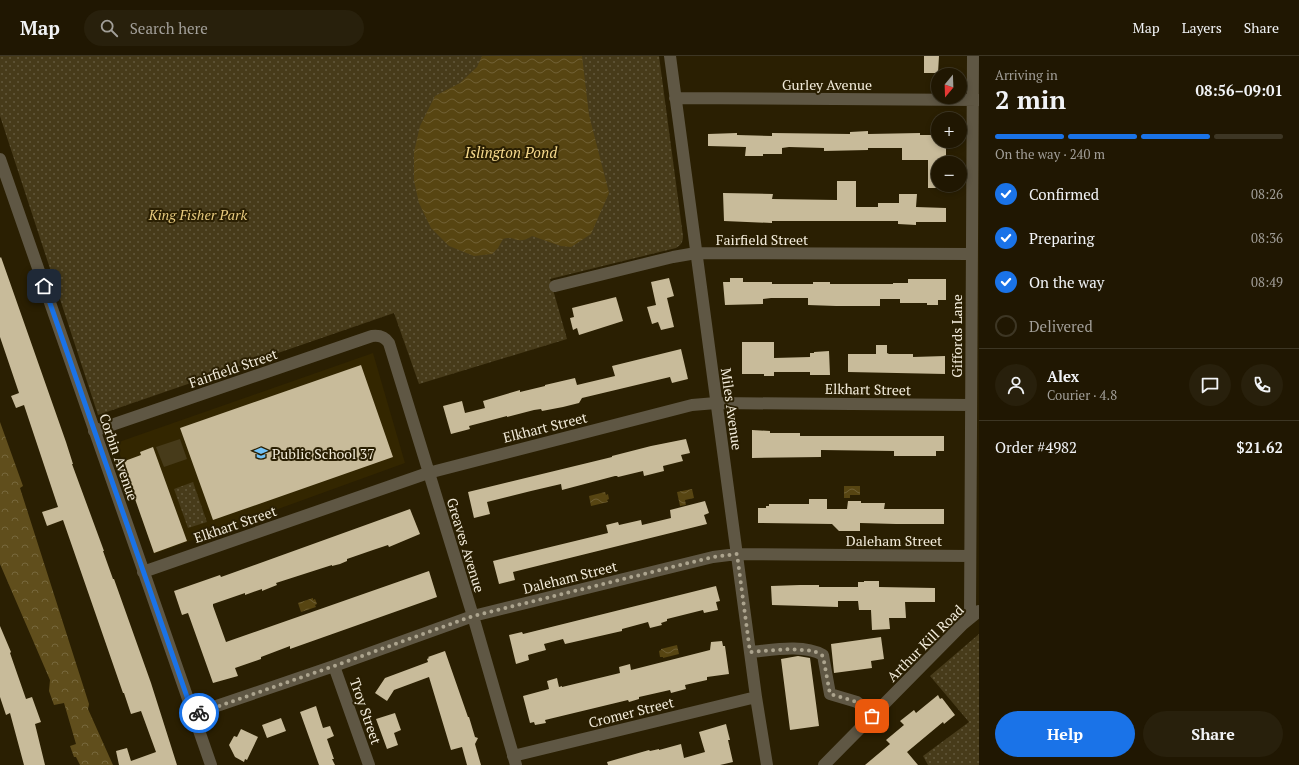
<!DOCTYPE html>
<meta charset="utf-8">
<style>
body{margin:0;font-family:"PT Serif",serif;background:#28200c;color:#f1f3f6;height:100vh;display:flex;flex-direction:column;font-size:15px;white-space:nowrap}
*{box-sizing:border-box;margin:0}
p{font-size:13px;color:#a29f99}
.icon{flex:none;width:22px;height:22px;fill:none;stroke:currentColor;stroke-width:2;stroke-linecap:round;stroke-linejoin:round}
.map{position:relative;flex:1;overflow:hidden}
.side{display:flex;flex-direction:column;background:#201702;width:320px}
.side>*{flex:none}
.needle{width:26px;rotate:199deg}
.fabs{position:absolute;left:931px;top:12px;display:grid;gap:8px}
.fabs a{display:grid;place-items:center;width:36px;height:36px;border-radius:50%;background:#201702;box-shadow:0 2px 6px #0003,0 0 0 1px #3d3624;font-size:20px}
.pin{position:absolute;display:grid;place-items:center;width:34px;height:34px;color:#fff;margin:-17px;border-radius:8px;box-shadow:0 2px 6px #0006}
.courier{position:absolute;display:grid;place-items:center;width:40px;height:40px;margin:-20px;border:3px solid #1a73e8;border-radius:50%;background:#fff;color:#222;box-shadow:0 1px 5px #0007}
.headline em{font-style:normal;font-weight:600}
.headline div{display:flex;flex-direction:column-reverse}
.headline{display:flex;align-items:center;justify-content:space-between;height:68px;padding:0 16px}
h1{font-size:26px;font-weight:600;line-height:30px}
.bar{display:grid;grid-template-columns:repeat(4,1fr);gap:6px 4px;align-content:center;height:48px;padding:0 16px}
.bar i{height:5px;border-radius:3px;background:#3d3624}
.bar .selected{background:#1a73e8}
.bar p{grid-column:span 4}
.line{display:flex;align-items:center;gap:10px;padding:0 16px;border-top:1px solid #3d3624}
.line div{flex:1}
.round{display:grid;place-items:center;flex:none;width:42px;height:42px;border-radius:21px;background:#28200c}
ol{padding:0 16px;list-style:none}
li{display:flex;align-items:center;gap:12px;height:44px}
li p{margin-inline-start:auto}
li .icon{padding:4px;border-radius:50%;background:#1a73e8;color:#fff;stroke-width:4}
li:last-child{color:#a29f99}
li i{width:22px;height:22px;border:2px solid #3d3624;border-radius:50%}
.primary-button{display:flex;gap:8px;margin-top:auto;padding:8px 16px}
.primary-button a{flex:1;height:46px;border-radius:24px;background:#1a73e8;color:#fff;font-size:16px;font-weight:600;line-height:46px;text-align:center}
.primary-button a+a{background:#28200c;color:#f1f3f6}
header{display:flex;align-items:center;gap:24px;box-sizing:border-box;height:56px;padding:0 20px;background:#201702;border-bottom:1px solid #3d3624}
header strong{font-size:19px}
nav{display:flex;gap:22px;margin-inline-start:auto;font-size:14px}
.search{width:280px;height:36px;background:#28200c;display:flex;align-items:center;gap:10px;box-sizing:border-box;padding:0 14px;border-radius:22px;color:#a29f99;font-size:15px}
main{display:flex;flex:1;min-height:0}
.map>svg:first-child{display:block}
.built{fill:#332600}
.forest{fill:url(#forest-crowns)}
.park{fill:url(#park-dots)}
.garden{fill:#473b1a}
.water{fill:url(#water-waves)}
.building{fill:#c8bb9a}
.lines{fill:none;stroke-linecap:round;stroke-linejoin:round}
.minor{stroke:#5f5744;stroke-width:12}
.done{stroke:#aca48e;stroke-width:4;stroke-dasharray:0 7.2}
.route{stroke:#1a73e8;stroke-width:5}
.labels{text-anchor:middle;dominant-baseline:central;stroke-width:4;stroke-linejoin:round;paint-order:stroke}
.street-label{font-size:14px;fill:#f2ebda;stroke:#2a1f02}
.park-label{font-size:14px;font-style:italic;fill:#e7ca7e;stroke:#2a1f02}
.poi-label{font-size:14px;fill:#f2ebda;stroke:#2a1f02;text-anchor:start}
.water-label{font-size:15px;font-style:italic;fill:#f6d98c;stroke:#2a1f02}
</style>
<header>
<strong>Map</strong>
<div class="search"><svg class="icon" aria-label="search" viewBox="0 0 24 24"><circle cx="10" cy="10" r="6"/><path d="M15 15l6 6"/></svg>Search here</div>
<nav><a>Map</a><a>Layers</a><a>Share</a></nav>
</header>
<main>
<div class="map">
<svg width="979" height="709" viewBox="0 0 979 709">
<defs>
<pattern id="forest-crowns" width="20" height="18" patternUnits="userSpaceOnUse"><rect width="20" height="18" fill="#604e1c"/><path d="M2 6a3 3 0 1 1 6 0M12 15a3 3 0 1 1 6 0" fill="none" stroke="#77683c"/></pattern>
<pattern id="park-dots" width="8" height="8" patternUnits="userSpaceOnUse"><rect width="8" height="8" fill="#473b1a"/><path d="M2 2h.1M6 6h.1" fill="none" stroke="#62583b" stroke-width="1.8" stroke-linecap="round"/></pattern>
<pattern id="water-waves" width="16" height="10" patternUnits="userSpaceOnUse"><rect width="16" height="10" fill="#574512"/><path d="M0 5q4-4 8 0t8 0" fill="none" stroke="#706034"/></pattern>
</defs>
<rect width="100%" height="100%" fill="#2a1f02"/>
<path class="built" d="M373,297L405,407L154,498L116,387Z"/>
<path class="forest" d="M0,366L23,430L20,432L89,648L88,653L113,709H80L76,701H74L70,690L76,688L64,647L54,649L49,635L50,624L0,508Z"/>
<path class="park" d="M0,0H659L683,180C683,186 681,189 676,192L550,223L567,283L419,328L394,257L98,359L0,60Z
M193,426L207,466L188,472L174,433Z
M979,578V709H928L923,700L969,666L930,620Z"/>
<path class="garden" d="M180,383L187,403L164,411L156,391Z"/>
<path class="water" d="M482,0H582L589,59L609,137L591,178L571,191L561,190L532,180C517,190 516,179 503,183L498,192L492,198L474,200L449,190L431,172L419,147L414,125V96L420,70L435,40L460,27L477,11Z
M844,430H860V439H850V442H844Z
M692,433L694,442L685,444L686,449L680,450L677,436Z
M605,436L606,439L608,438L609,443L607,444L608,446L591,450L589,440Z
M313,542V544L315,543L317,548L315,549L316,551L301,556L298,547Z
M677,589L679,598L663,602V601H660L659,595L661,594V593Z"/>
<path class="building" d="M924,0H939L938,17H924Z
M868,75V78L920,77V79H938V85H946V107H938V132H928V104H902V92H868V94L824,95V92L789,91L782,92V98H763V100H745L746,91L708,90V78L737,77V79L772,80V77L850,78V76Z
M837,125H856V151H878V147H899V138H917L916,151L946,152V166H916V169L898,168V165H772V167L724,165L723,137L773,138L772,143L837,144Z
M1,201L66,386L73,408H72L104,495H103L113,523H114L151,627L177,709H119L116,695L127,692L131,705L156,696L141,655L131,658L124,637H123L63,464L47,470L42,456L58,451L24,349L16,352L11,340L19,337L0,281V202Z
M669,222L674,240L667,242L674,271L661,274L658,266L652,268L647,251L656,249L651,226Z
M730,222H743V226H772V228H813V226H830V228H893V227H908V223H946V244H938V249H927V247H900V243H880V250H836L808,249V242H771L763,243V248L725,249L723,226H730Z
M616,241L623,265L579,279L577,272L573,274L570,262L574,261L572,252Z
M742,286H774V302L810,301V297H814V296L829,295L830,319H810V316H774V320H764V318H742Z
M876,289H887V297L889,298H913V301L945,300V318L848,316V298H876Z
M681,293L688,323L672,327L670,321L582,342L579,347L563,351L542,355L541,353L534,354L507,361V360L469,370L470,373L451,378L443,350L462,345L465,357L485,352L483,345L520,334V336L545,330V329L575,322L577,329L615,320L612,310Z
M361,309L393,401L213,464L180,372Z
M752,374L770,375V377H800V380H944V395H936V400H894V395L821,394V401L752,402Z
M686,383L690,397L681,399L683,405L663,410L664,415L644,420L643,415L618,421L617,420H615L562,434L561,428L531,435L487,446L490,458L474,462L468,436L612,401V400L651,390Z
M153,391L187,485L154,497L122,406L141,399L140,396Z
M809,443H827V453H847L848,445H861V447H885L884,453H944V468H896L860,467V475H839L832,468L758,467V452H766V450H769V448H809Z
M705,445L709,457L704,459L707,468L513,516L515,524L499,528L493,505L608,477L606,469L618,466L619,469L641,464L642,469L671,462L670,454Z
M410,453L420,478L389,491L388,489L373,494L347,503V505L340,508L332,510V509L276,527L277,529L262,535V533L245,539V537L213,548V550L226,586L429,515L437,541L290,593V590L261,601V603L235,612L238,620L213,627L188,557L182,559L174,535L220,519L221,521Z
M864,525H879V531L935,532V546H905L906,562H889L890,573L872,574L871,554H859L858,545H838V551L772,549L771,530L800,529H819V531H858V526H864Z
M716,530L720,545L716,546L718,554L704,557L703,554L667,563V565L661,567L662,569L650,572L648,566L622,573V575L565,588L563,583L544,588L546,594L528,599L529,604L516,608L509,579L522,576L523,578Z
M0,570L11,596L10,597L26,643L32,641L41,666L35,668L45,709H24L10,657L6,659L0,641Z
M881,581L884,603L871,605L872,612L834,617L831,588Z
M722,585L723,590H725L729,618L707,621V624L685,629L686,633L671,637L670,634L639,641V643L629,646L628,644L545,664L546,667L535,669L534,666L530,667L523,640L549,633L547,625L557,622L559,631L562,630V631L620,617L619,611L630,608L631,614L710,594L711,586Z
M445,595L468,661H469L475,681L478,682L475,688L481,709H467L462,691L451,694L429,621L394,634L387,645L375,637L385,622L428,606L427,603L429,602L428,601Z
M798,600L810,602L819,670L790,674L781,603Z
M938,639L940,643L942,642L955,659L944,668L943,666L907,696L918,709H865L890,688L886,684L904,669L900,665L914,654L916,657Z
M316,650L323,672L330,670L334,680L327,683L334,703H332L335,709H319L300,656Z
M395,657L401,674L394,677L398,689L387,693L376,663Z
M281,662L286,675L267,682L262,669Z
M726,668L730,684H728L733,706L720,709H608L607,706L649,694L650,695L659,693V694L681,688L684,702L705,696L699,676Z
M241,673L258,681L247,704L245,703L244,706L235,701L229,689L234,680L237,681Z"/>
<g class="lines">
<path class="minor" d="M670,0L756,641L767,709
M675,42L979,44
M0,103L211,709
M555,230L673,201L696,197L971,198
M94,375L372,280C380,279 385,281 389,287L473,560L516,709
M143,516L428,417L692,349L716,347L971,349
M970,561L973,0
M750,596C773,594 802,588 823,599L830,638L857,646L873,660
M334,610L369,709
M193,658L334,610L473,560L713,501L737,498L970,500
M513,700L756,641
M824,709L963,568L979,555"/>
</g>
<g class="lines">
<path class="done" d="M199,657L334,610L473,560L713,501L737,498L750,596L790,593L814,595L823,600L830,638L857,646L872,660"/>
<path class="route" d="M44,230L193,658L199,657"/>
</g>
<defs>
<g id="school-bare" transform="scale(1.08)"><path d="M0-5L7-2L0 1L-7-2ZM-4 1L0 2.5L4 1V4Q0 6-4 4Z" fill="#72c1f5" stroke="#2a1f02" stroke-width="2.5" paint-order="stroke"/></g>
</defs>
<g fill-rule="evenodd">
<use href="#school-bare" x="261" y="397"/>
</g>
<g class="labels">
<g class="street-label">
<text x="827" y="28">Gurley Avenue</text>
<text x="762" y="183">Fairfield Street</text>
<text transform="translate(956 280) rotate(-90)">Giffords Lane</text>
<text transform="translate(233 312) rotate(-19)">Fairfield Street</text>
<text transform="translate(868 333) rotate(1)">Elkhart Street</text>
<text transform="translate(732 353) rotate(82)">Miles Avenue</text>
<text transform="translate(545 371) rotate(-14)">Elkhart Street</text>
<text transform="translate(119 401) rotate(71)">Corbin Avenue</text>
<text transform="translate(235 468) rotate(-19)">Elkhart Street</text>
<text x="894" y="484">Daleham Street</text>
<text transform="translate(466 489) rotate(73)">Greaves Avenue</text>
<text transform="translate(570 521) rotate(-14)">Daleham Street</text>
<text transform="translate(925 587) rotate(-45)">Arthur Kill Road</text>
<text transform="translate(366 655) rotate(71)">Troy Street</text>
<text transform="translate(631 656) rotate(-14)">Cromer Street</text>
</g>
<g class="park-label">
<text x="198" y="158">King Fisher Park</text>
</g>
<g class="poi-label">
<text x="272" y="397">Public School 37</text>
</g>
<g class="water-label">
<text x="511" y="96">Islington Pond</text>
</g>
</g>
</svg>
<div class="fabs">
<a><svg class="needle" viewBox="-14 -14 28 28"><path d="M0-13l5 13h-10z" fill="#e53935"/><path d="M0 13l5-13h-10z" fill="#a29f99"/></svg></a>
<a>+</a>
<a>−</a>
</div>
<div class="pin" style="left:872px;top:660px;background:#ea580c"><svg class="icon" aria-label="bag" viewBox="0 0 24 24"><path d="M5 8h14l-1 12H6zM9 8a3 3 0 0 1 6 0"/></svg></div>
<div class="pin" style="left:44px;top:230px;background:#1f2937"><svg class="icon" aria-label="home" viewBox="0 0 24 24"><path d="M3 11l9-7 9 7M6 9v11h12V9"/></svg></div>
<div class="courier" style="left:199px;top:657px"><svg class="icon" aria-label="bike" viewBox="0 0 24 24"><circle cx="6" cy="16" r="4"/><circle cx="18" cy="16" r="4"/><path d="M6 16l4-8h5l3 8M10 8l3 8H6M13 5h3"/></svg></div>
</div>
<section class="side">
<div class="headline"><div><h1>2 min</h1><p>Arriving in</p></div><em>08:56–09:01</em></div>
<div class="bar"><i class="selected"></i><i class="selected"></i><i class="selected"></i><i></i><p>On the way · 240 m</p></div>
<ol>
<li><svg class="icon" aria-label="check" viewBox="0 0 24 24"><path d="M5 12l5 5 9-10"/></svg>Confirmed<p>08:26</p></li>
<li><svg class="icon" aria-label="check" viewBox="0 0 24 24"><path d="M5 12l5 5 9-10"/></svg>Preparing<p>08:36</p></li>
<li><svg class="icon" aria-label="check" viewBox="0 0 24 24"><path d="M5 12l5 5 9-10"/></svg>On the way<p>08:49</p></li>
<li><i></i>Delivered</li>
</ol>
<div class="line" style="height:72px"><a class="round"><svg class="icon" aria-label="person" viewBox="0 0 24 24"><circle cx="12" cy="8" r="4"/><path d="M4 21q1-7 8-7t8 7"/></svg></a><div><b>Alex</b><p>Courier · 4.8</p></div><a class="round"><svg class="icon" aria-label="chat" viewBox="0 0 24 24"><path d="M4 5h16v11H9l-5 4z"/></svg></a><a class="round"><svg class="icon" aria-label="phone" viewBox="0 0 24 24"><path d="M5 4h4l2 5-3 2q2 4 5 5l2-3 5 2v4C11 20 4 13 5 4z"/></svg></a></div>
<div class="line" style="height:52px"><div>Order #4982</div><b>$21.62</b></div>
<div class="primary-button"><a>Help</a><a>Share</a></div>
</section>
</main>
